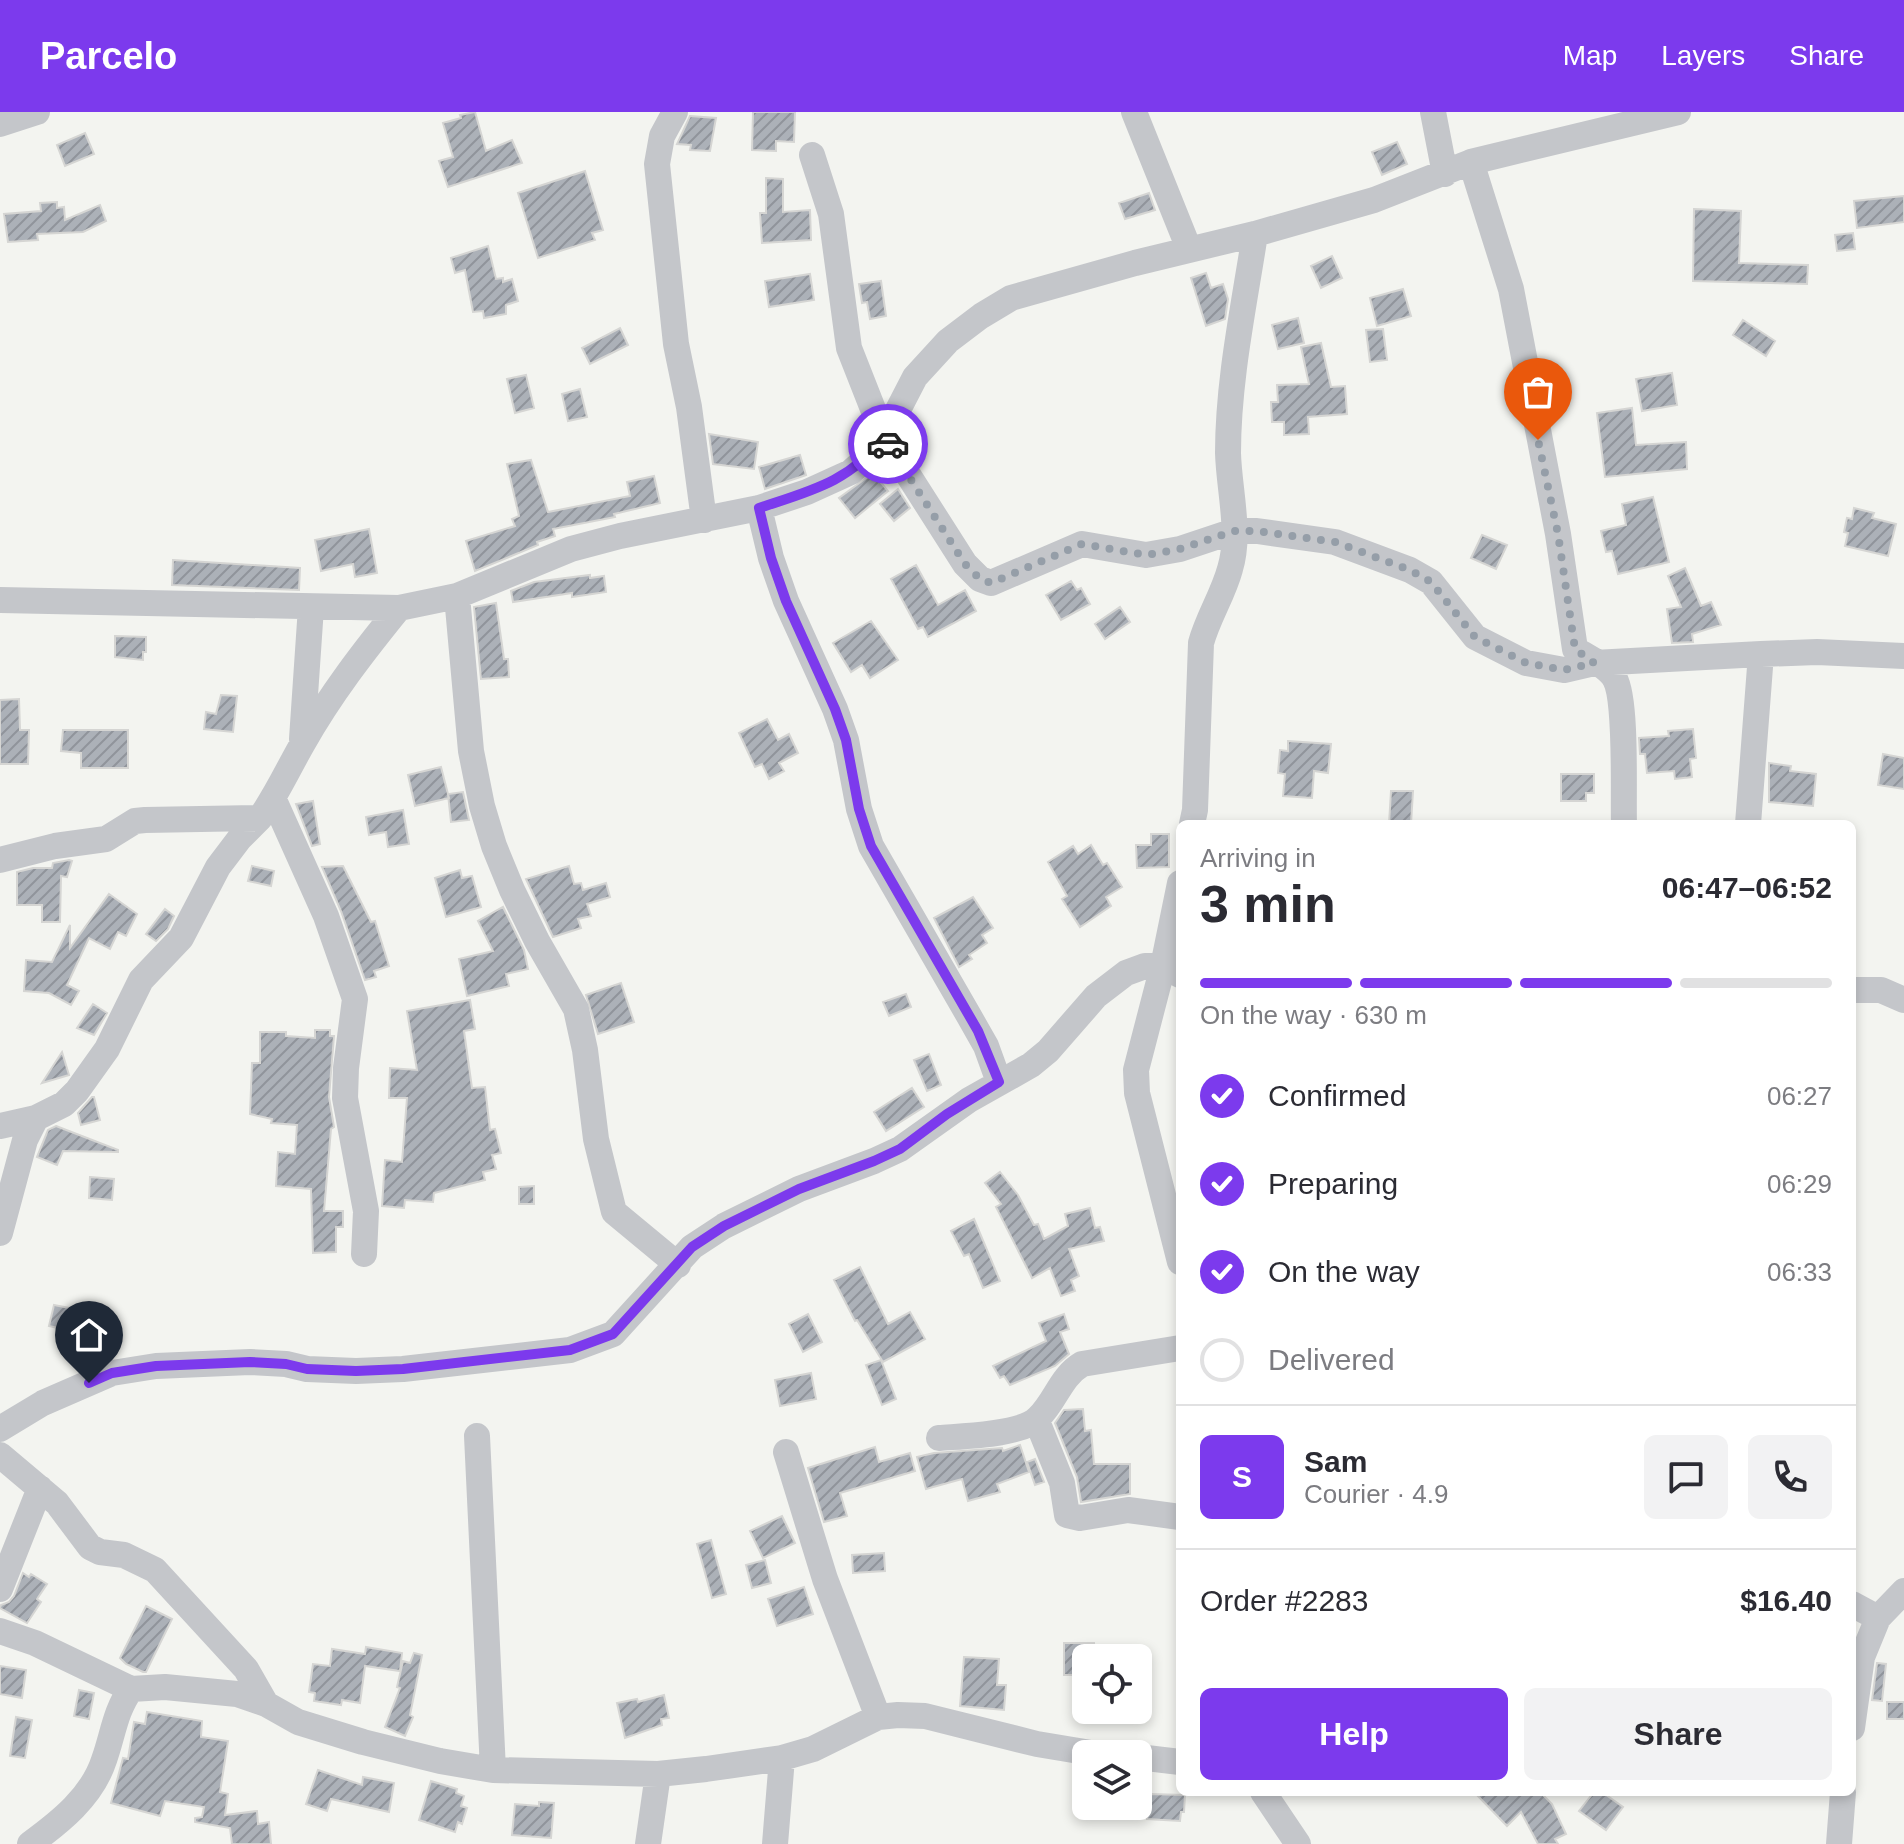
<!DOCTYPE html>
<meta charset="utf-8">
<style>
body{margin:0;font-family:Helvetica,sans-serif;background:#f2f2f3;color:#2b2b33;height:100vh;display:flex;flex-direction:column;font-size:30px;white-space:nowrap}
*{box-sizing:border-box;margin:0}
p{font-size:26px;color:#7c7c81}
.icon{flex:none;width:44px;height:44px;fill:none;stroke:currentColor;stroke-width:2;stroke-linecap:round;stroke-linejoin:round}
.map{position:relative;flex:1;overflow:hidden}
.details{position:absolute;left:1176px;top:708px;width:680px;height:976px;display:flex;flex-direction:column;background:#fff;border-radius:12px;box-shadow:0 4px 12px #0003}
.details>*{flex:none}
.fabs{position:absolute;left:1072px;top:1532px;display:grid;gap:16px}
.fabs a{display:grid;place-items:center;width:80px;height:80px;border-radius:12px;background:#fff;box-shadow:0 4px 12px #0003;font-size:40px}
.pin{position:absolute;display:grid;place-items:center;width:68px;height:68px;color:#fff;margin:-82px -34px;border-radius:50% 50% 50% 0;rotate:-45deg;box-shadow:0 0 8px #0007}
.pin .icon{rotate:45deg}
.courier{position:absolute;display:grid;place-items:center;width:80px;height:80px;margin:-40px;border:6px solid #7c3aed;border-radius:50%;background:#fff;color:#222;box-shadow:0 2px 10px #0007}
.headline em{font-style:normal;font-weight:800}
.headline div{display:flex;flex-direction:column-reverse}
.headline{display:flex;align-items:center;justify-content:space-between;height:136px;padding:0 24px}
h1{font-size:52px;font-weight:800;line-height:60px}
.bar{display:grid;grid-template-columns:repeat(4,1fr);gap:12px 8px;align-content:center;height:96px;padding:0 24px}
.bar i{height:10px;border-radius:6px;background:#e1e1e2}
.bar .active{background:#7c3aed}
.bar p{grid-column:span 4}
.line{display:flex;align-items:center;gap:20px;padding:0 24px;border-top:2px solid #e1e1e2}
.line div{flex:1}
.round{display:grid;place-items:center;flex:none;width:84px;height:84px;border-radius:12px;background:#f2f2f3}
ol{padding:0 24px;list-style:none}
li{display:flex;align-items:center;gap:24px;height:88px}
li p{margin-inline-start:auto}
li .icon{padding:8px;border-radius:50%;background:#7c3aed;color:#fff;stroke-width:4}
li:last-child{color:#7c7c81}
li i{width:44px;height:44px;border:4px solid #e1e1e2;border-radius:50%}
.action{display:flex;gap:16px;margin-top:auto;padding:16px 24px}
.action a{flex:1;height:92px;border-radius:12px;background:#7c3aed;color:#fff;font-size:32px;font-weight:800;line-height:92px;text-align:center}
.action a+a{background:#f2f2f3;color:#2b2b33}
header{display:flex;align-items:center;gap:48px;box-sizing:border-box;height:112px;padding:0 40px;background:#7c3aed;color:#fff}
header strong{font-size:38px}
nav{display:flex;gap:44px;margin-inline-start:auto;font-size:28px}
.map>svg:first-child{display:block}
.building{fill:url(#building-hatch);stroke:#d5d5d3;stroke-width:2}
.lines{fill:none;stroke-linecap:round;stroke-linejoin:round}
.minor{stroke:#c4c6ca;stroke-width:26}
.done{stroke:#959ea8;stroke-width:8;stroke-dasharray:0 14.4}
.route{stroke:#7c3aed;stroke-width:10}
</style>
<header>
<strong>Parcelo</strong>
<nav><a>Map</a><a>Layers</a><a>Share</a></nav>
</header>
<div class="map">
<svg width="1904" height="1732" viewBox="0 0 1904 1732">
<defs>
<pattern id="building-hatch" width="6" height="6" patternUnits="userSpaceOnUse" patternTransform="scale(2)"><rect width="6" height="6" fill="#acb1b8"/><path d="M-1 1l2-2M0 6l6-6M5 7l2-2" fill="none" stroke="#90949b"/></pattern>
</defs>
<rect width="100%" height="100%" fill="#f3f4f0"/>
<path class="building" d="M475,0L486,39L512,28L522,51L448,75L439,49L453,45L443,11L461,6L460,3Z
M753,0H795L794,30L776,29V39L752,38Z
M690,4L716,6L710,39L690,38L691,33L677,32Z
M85,21L94,42L65,54L57,33Z
M1397,30L1407,52L1382,63L1372,40Z
M585,59L603,118L592,121L595,128L538,146L518,81Z
M766,66L783,67V100L810,98L811,128L762,131L760,101H766Z
M1149,81L1155,98L1125,107L1119,91Z
M1904,84V110L1857,116L1854,89Z
M57,90V96L64,95L65,108L100,93L106,109L83,120L37,122L38,128L8,130L4,102L41,99L40,91Z
M1694,97L1741,99L1739,151L1808,153L1807,172L1693,169Z
M1853,121L1855,137L1837,139L1835,123Z
M488,134L496,167L503,166V170L512,167L518,189L506,193V202L484,206L483,199L473,200L465,158L455,161L451,146Z
M1332,144L1342,166L1321,176L1311,154Z
M1206,161L1211,176L1223,172L1228,187L1225,207L1206,214L1191,166Z
M810,162L814,188L769,195L765,169Z
M881,169L886,204L870,207L867,190L862,191L859,172Z
M1403,177L1411,204L1377,214L1370,186Z
M1298,206L1304,231L1278,237L1272,213Z
M1743,208L1775,229L1766,244L1733,223Z
M620,216L628,233L590,252L582,236Z
M1383,217L1387,248L1370,250L1366,218Z
M1321,231L1331,275L1345,274L1347,302L1308,305L1309,322L1284,323V310H1272L1271,290H1278L1277,273L1309,272L1301,235Z
M1672,261L1677,293L1642,299L1636,267Z
M526,263L534,296L515,301L507,267Z
M580,277L587,305L568,309L562,282Z
M1632,296L1636,333L1686,330L1687,357L1605,365L1597,301Z
M709,322L758,330L754,357L713,352Z
M800,343L806,363L765,377L759,355Z
M531,348L548,400L630,384L627,370L654,364L660,391L614,402L615,405L553,417L555,424L537,430L538,433L475,459L466,429L515,414L512,407L519,404L507,352Z
M873,361L888,379L855,406L839,386Z
M898,377L910,396L894,409L880,392Z
M1653,385L1669,450L1618,462L1612,439L1606,440L1601,419L1626,413L1622,392Z
M1854,396L1874,401L1872,406L1896,412L1888,444L1845,434L1848,421L1844,420L1847,406L1852,407Z
M369,417L377,461L355,465L353,452L321,459L315,428Z
M1482,423L1507,433L1496,457L1471,446Z
M173,448L300,456L299,478L172,473Z
M916,453L938,493L965,478L976,499L928,525L923,515L918,517L891,467Z
M1685,456L1701,494L1711,490L1721,513L1692,522L1693,530L1672,531L1667,497L1681,495L1668,464Z
M590,463V466L604,464L606,480L572,485V481L513,490L511,479L534,470Z
M1071,469L1077,478L1081,476L1090,492L1061,508L1046,483Z
M496,491L504,547H508L509,565L481,567L474,495Z
M1120,495L1130,510L1105,527L1095,512Z
M871,509L898,548L870,566L862,553L851,560L833,531Z
M115,524L146,525V540H143V548L115,545Z
M221,583L237,584L233,620L204,617L206,600L216,602Z
M19,587L20,618H29L28,652H0V588Z
M767,607L778,628L789,622L798,641L779,651L784,659L769,667L762,652L755,655L739,621Z
M1693,617L1696,646L1690,647L1692,665L1675,667L1674,659L1647,661L1645,642H1640L1639,626L1669,624L1668,619Z
M63,618H128V656H81V641L61,639Z
M1288,629L1331,632L1328,661L1314,659L1312,686L1283,684L1285,662L1278,661L1280,638L1288,639Z
M1883,642L1904,646V677L1878,673Z
M1769,651L1791,654L1790,659L1816,662L1813,694L1769,690Z
M441,655L449,686L415,694L408,663Z
M1561,662H1594V681H1586V689H1561Z
M1391,679H1413L1411,712H1389Z
M463,680L469,708L451,710L448,682Z
M313,689L320,732L312,734L296,692Z
M403,698L409,732L388,735L386,720L369,723L366,705Z
M1151,722H1169V755L1137,756L1136,733H1151Z
M1091,733L1103,753L1107,751L1122,775L1106,785L1111,794L1080,815L1062,787L1067,784L1048,750L1073,734L1078,742Z
M69,748L72,749L67,765L61,764L60,810H42V793H17V760L33,756H52L53,751Z
M252,754L274,759L271,774L248,769Z
M343,754L371,810L375,809L389,854L374,859L376,865L365,868L341,799L322,755Z
M569,754L574,772L581,771L583,778L606,771L610,785L587,792L591,804L578,807L581,816L553,825L526,767Z
M460,758L462,766L472,764L481,795L446,805L435,766Z
M109,782L137,802L126,824L118,820L110,837L89,826L67,873L79,879L71,893L49,881L24,879L26,848L52,850L70,813V836Z
M973,785L993,816L982,823L987,831L969,843L972,847L959,855L934,806Z
M503,795L524,838L528,857L506,862L509,874L467,884L459,847L493,839L478,809Z
M165,797L174,804L168,817L156,829L146,822Z
M621,871L634,910L598,922L586,883Z
M906,882L911,895L889,904L883,890Z
M470,888L475,917L464,919L472,976L485,975L490,1018L495,1017L501,1041L492,1043L496,1057L483,1060L485,1068L434,1081L433,1090L405,1088L404,1096L382,1094L385,1048L402,1050L407,986H389L390,956L417,958L407,899Z
M93,892L107,901L94,923L77,916Z
M315,918H330V924H334L329,985L334,1015L331,1017L324,1099H343V1115H336V1140L313,1141L311,1077L276,1074L278,1040L295,1042L297,1013L271,1011L272,1007L250,1002L252,951H260V920H286V924L315,926Z
M62,940L69,963L42,971Z
M929,942L941,973L927,979L914,948Z
M912,976L924,995L886,1019L874,1000Z
M92,985H94L100,1008L81,1013L78,1001Z
M56,1014L118,1038V1040L63,1039L57,1053L37,1045L48,1018Z
M1000,1060L1018,1083L1034,1113L1038,1112L1044,1127L1068,1114L1065,1102L1090,1096L1095,1116L1100,1115L1104,1129L1069,1137L1079,1164L1071,1168L1075,1179L1061,1184L1050,1156L1032,1166L996,1095L1001,1092L985,1071Z
M90,1065L114,1067L112,1088L89,1086Z
M534,1074V1092H519V1075Z
M974,1107L1000,1169L983,1176L969,1142L964,1144L951,1119Z
M860,1155L888,1212L910,1200L925,1227L883,1250L857,1208L855,1209L834,1168Z
M54,1193L85,1199L80,1221L49,1214Z
M808,1202L822,1230L803,1240L789,1212Z
M1064,1202L1069,1217L1060,1220L1069,1242L1055,1254L1010,1273L1004,1264L1000,1266L993,1254L1046,1229L1039,1211Z
M881,1248L896,1287L882,1293L866,1253Z
M811,1261L816,1287L780,1294L775,1268Z
M1083,1297L1085,1319L1091,1318L1094,1352H1130V1382L1081,1390L1077,1365L1055,1311L1064,1298Z
M1020,1333L1029,1360L997,1372L1000,1380L968,1389L962,1367L926,1377L917,1345L934,1341L1002,1336L1003,1339Z
M875,1335L879,1350L910,1341L915,1359L840,1381L847,1404L824,1410L808,1356Z
M1035,1347L1044,1370L1035,1373L1027,1350Z
M782,1404L795,1431L763,1446L750,1419Z
M711,1428L726,1482L712,1486L697,1432Z
M884,1441L885,1459L853,1461L852,1443Z
M765,1448L771,1471L752,1476L746,1453Z
M23,1461L29,1465L31,1462L47,1472L37,1487L41,1490L27,1511L0,1496L1,1493L9,1490L14,1484Z
M804,1475L813,1502L777,1514L768,1487Z
M146,1494L172,1507L146,1560H143L126,1552L120,1546Z
M1064,1531H1094V1546H1086V1563H1064Z
M366,1535L402,1541L400,1559L365,1554L360,1591L342,1588L341,1593L314,1589L315,1581L309,1580L313,1552L330,1554L332,1537L365,1542Z
M414,1541L422,1543L410,1603L413,1605L405,1624L385,1615L400,1576L397,1575L403,1549L410,1551Z
M964,1545L999,1547L997,1573H1006L1004,1598L960,1594Z
M1877,1551L1886,1552L1882,1589L1872,1588Z
M0,1554L26,1558L22,1586L0,1582Z
M79,1578L94,1581L89,1607L74,1604Z
M664,1583L669,1606L661,1607L662,1613L625,1626L617,1591L637,1587L638,1590Z
M1887,1590H1904V1607H1887Z
M147,1600L202,1609L201,1625L228,1629L220,1680L228,1682L225,1703L257,1699L258,1712L269,1710L271,1732H232L230,1716L195,1710V1706L202,1705L204,1695L165,1689L160,1704L111,1691L123,1646L128,1647L134,1610L145,1612Z
M16,1605L32,1608L25,1646L10,1644Z
M318,1658L362,1673L363,1665L394,1671L389,1700L331,1687L327,1699L306,1692Z
M431,1669L457,1677L456,1681L464,1684L461,1694L467,1696L462,1712L458,1710L455,1720L419,1708Z
M1474,1680H1540L1552,1692L1566,1722L1555,1727L1558,1732H1538L1521,1700L1507,1714Z
M1594,1680H1602L1623,1695L1606,1718L1579,1699Z
M1149,1682L1185,1683L1184,1700H1181L1180,1709L1147,1707Z
M539,1690L554,1691L551,1726L512,1723L515,1692L539,1694Z"/>
<g class="lines">
<path class="minor" d="M675,0L662,24L657,52L676,232L689,295L704,408
M1134,0L1189,137
M1433,0L1445,62
M0,12L37,0
M812,43L831,102L849,236L884,325L965,452L980,467L991,471L1082,432L1146,443L1180,437L1234,419H1257L1335,430L1410,458L1431,470L1475,525L1526,551L1564,558L1594,551L1761,542L1817,540L1904,544
M1471,50L1511,177L1558,422L1575,537C1588,546 1607,553 1615,567C1627,589 1623,683 1624,712
M759,396L771,446L786,489L835,597L846,628L859,697L871,734L969,904L986,934L999,970
M457,484L471,639L482,694L494,734L512,778L537,829L576,897L585,938L596,1027L614,1100L678,1153
M0,488L399,496L457,484L571,437L620,424L759,396L807,380L851,360L870,343L884,325L915,265L948,229L981,204L1011,186L1135,151L1255,122L1374,88L1471,50L1678,0
M302,627L311,495
M274,688L326,804L355,887L346,956L345,986L366,1099L364,1142
M1192,712L1195,698L1201,531C1208,505 1223,483 1230,457C1241,421 1229,378 1228,341C1228,268 1244,194 1255,122
M1748,712L1761,542
M0,748L55,734L106,727L135,709L145,708L260,706C277,682 288,657 303,631C330,583 364,539 399,496
M1180,771L1163,854L1136,958L1137,981L1180,1150
M1852,878H1881L1904,888
M0,1014L36,1006L64,992L77,979L107,937L141,868L181,826L218,755L240,726L260,706
M0,1121L25,1028L36,1006
M1037,1309L1062,1371L1067,1403L1080,1406L1128,1398L1180,1405
M0,1317L43,1291L112,1261L156,1254L250,1250L286,1252L307,1257L356,1259L403,1257L570,1238L613,1222L692,1135L724,1114L799,1077L874,1049L900,1037L969,988L1031,953L1048,939L1096,884L1126,861L1145,854H1163L1180,863
M477,1324L493,1658
M939,1326C963,1324 1022,1323 1038,1306C1056,1289 1060,1265 1082,1252L1180,1236
M786,1340L825,1467L878,1605
M0,1343L57,1391L90,1435L100,1440L124,1443L155,1458L246,1557L266,1592
M0,1477L40,1376
M1852,1492L1878,1506
M0,1519L35,1531L131,1577
M1852,1616L1862,1545L1878,1506L1904,1479
M1138,1645L1180,1650
M1263,1680L1298,1732
M30,1732C60,1710 92,1685 104,1648C113,1623 115,1599 131,1577L165,1575L237,1582L266,1592L298,1610L363,1630L440,1649L493,1658L658,1662L706,1657L782,1646L813,1637L878,1605L898,1603L925,1604L1037,1632L1097,1642
M648,1732L658,1662
M775,1732L782,1646
M1839,1732L1843,1680"/>
</g>
<g class="lines">
<path class="done" d="M888,332L965,452L980,467L991,471L1082,432L1146,443L1180,437L1234,419H1257L1335,430L1410,458L1431,470L1475,525L1526,551L1564,558L1594,551L1575,537L1558,422L1538,328"/>
<path class="route" d="M89,1271L112,1261L156,1254L250,1250L286,1252L307,1257L356,1259L403,1257L570,1238L613,1222L692,1135L724,1114L799,1077L874,1049L900,1037L947,1002L999,970L978,919L871,734L859,697L846,628L835,597L786,489L771,446L759,396C810,379 850,370 884,325L888,332"/>
</g>
</svg>
<div class="fabs">
<a><svg class="icon" aria-label="locate" viewBox="0 0 24 24"><circle cx="12" cy="12" r="6"/><path d="M12 2v4M12 18v4M2 12h4M18 12h4"/></svg></a>
<a><svg class="icon" aria-label="layers" viewBox="0 0 24 24"><path d="M12 4l9 5-9 5-9-5zM3 14l9 5 9-5"/></svg></a>
</div>
<div class="pin" style="left:1538px;top:328px;background:#ea580c"><svg class="icon" aria-label="bag" viewBox="0 0 24 24"><path d="M5 8h14l-1 12H6zM9 8a3 3 0 0 1 6 0"/></svg></div>
<div class="pin" style="left:89px;top:1271px;background:#1f2937"><svg class="icon" aria-label="home" viewBox="0 0 24 24"><path d="M3 11l9-7 9 7M6 9v11h12V9"/></svg></div>
<div class="courier" style="left:888px;top:332px"><svg class="icon" aria-label="car" viewBox="0 0 24 24"><path d="M5 17H2v-5l4-1 3-4h7l3 4 3 1v5h-3M9 17h6M6 11h13"/><circle cx="7" cy="17" r="2"/><circle cx="17" cy="17" r="2"/></svg></div>
<section class="details">
<div class="headline"><div><h1>3 min</h1><p>Arriving in</p></div><em>06:47–06:52</em></div>
<div class="bar"><i class="active"></i><i class="active"></i><i class="active"></i><i></i><p>On the way · 630 m</p></div>
<ol>
<li><svg class="icon" aria-label="check" viewBox="0 0 24 24"><path d="M5 12l5 5 9-10"/></svg>Confirmed<p>06:27</p></li>
<li><svg class="icon" aria-label="check" viewBox="0 0 24 24"><path d="M5 12l5 5 9-10"/></svg>Preparing<p>06:29</p></li>
<li><svg class="icon" aria-label="check" viewBox="0 0 24 24"><path d="M5 12l5 5 9-10"/></svg>On the way<p>06:33</p></li>
<li><i></i>Delivered</li>
</ol>
<div class="line" style="height:144px"><b class="round" style="background:#7c3aed;color:#fff">S</b><div><b>Sam</b><p>Courier · 4.9</p></div><a class="round"><svg class="icon" aria-label="chat" viewBox="0 0 24 24"><path d="M4 5h16v11H9l-5 4z"/></svg></a><a class="round"><svg class="icon" aria-label="phone" viewBox="0 0 24 24"><path d="M5 4h4l2 5-3 2q2 4 5 5l2-3 5 2v4C11 20 4 13 5 4z"/></svg></a></div>
<div class="line" style="height:104px"><div>Order #2283</div><b>$16.40</b></div>
<div class="action"><a>Help</a><a>Share</a></div>
</section>
</div>
